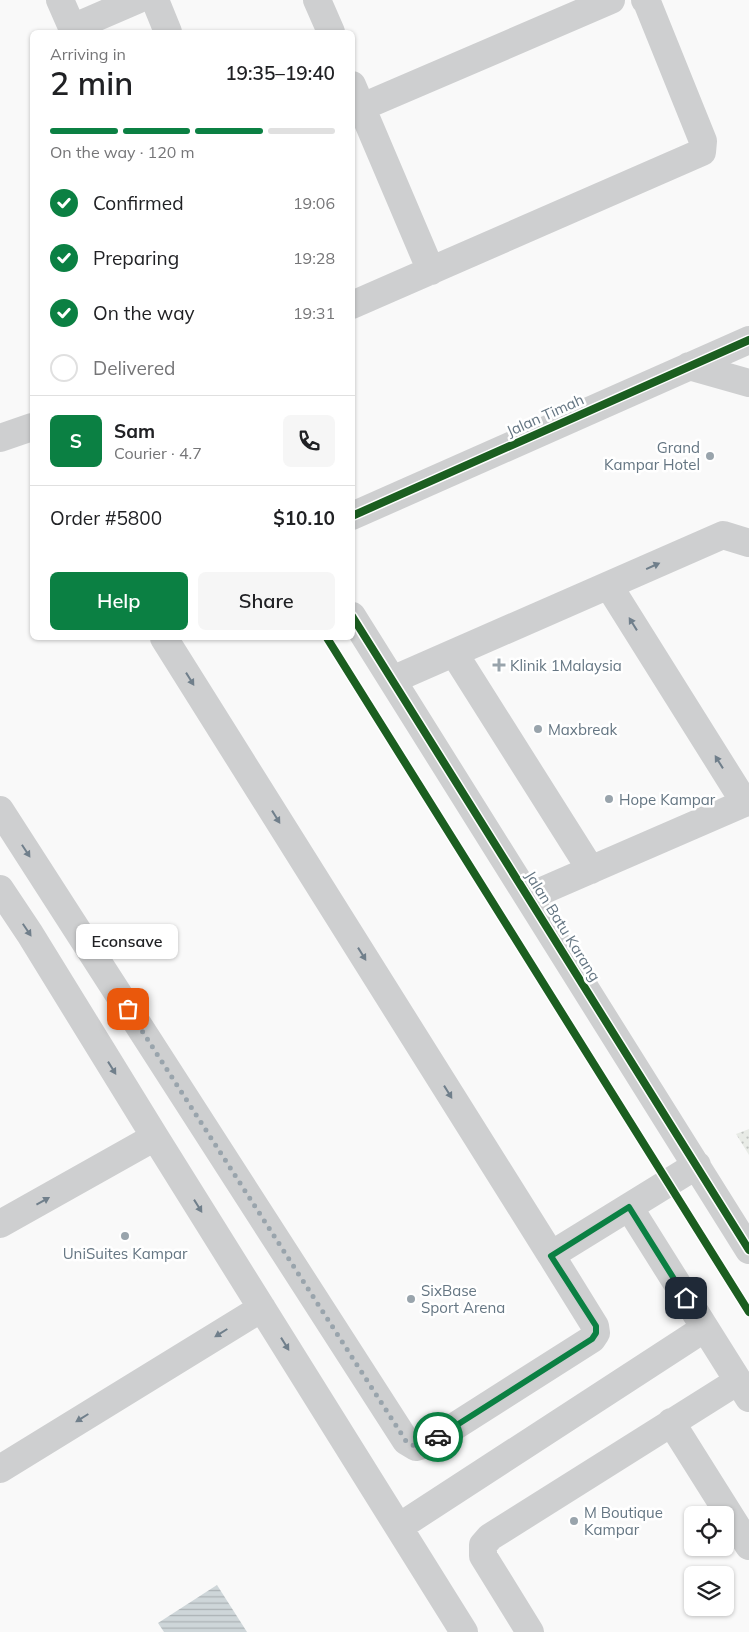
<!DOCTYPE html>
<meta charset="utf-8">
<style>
body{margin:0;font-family:Mulish,sans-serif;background:#f6f6f6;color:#202124;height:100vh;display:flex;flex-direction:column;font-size:19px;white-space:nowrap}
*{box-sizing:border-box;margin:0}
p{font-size:16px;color:#757577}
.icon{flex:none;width:28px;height:28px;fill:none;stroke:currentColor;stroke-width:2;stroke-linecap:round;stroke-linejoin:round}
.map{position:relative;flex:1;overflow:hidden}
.side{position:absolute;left:30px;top:30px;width:325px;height:610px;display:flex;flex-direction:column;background:#fff;border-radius:8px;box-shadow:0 1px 4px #0004}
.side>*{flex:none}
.tools{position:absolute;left:684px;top:1506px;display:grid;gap:10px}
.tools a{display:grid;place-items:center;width:50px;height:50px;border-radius:8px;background:#fff;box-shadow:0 1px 4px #0004;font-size:25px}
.pin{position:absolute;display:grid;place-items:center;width:42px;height:42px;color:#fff;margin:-21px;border-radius:10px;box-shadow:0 2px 8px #0006}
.courier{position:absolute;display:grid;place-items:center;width:50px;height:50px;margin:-25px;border:4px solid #0b8043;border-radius:50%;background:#fff;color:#222;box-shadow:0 1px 6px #0007}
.bubble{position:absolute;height:35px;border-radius:8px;background:#fff;box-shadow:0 1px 4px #0004;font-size:16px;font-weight:600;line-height:35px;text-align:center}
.head em{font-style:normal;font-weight:600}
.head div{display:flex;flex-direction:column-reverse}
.head{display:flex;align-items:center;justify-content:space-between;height:85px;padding:0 20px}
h1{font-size:32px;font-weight:600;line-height:38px}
.bar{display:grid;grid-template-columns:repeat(4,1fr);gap:8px 5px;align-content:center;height:60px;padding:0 20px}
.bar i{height:6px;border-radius:4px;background:#e0e0e0}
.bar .on{background:#0b8043}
.bar p{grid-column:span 4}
.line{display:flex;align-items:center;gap:12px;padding:0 20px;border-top:1px solid #e0e0e0}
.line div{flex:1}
.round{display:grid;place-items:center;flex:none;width:52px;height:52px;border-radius:8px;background:#f6f6f6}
ol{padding:0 20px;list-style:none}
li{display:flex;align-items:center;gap:15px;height:55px}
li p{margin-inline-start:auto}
li .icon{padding:5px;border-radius:50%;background:#0b8043;color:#fff;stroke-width:4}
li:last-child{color:#757577}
li i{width:28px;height:28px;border:2px solid #e0e0e0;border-radius:50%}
.action{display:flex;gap:10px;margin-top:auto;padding:10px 20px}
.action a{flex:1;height:58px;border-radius:8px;background:#0b8043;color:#fff;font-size:20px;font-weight:600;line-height:58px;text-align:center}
.action a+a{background:#f6f6f6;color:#202124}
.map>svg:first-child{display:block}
.grass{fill:url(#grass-dots)}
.water{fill:url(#water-rules)}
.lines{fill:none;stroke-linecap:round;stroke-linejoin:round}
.minor{stroke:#cecfd0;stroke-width:28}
.cycleway-casing{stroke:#fff;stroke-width:11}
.cycleway{stroke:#1b5e20;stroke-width:8}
.oneway{fill:#707f8b}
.done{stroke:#99a4ac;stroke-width:5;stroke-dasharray:0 9}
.route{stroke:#0b8043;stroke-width:6}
.poi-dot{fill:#99a4ac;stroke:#fff;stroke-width:2}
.labels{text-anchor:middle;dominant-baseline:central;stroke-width:5;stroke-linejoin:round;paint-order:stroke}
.street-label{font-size:15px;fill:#657683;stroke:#fff}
.poi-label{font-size:15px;fill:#657683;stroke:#fff;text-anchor:start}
</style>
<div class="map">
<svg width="749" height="1632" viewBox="0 0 749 1632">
<defs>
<pattern id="grass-dots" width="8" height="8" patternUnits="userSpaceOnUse" patternTransform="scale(1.25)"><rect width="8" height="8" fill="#e8ebe6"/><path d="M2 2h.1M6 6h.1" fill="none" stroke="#c0c3c0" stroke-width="1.8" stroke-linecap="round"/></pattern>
<pattern id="water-rules" width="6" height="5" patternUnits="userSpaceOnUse" patternTransform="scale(1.25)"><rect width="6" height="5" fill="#ced6d9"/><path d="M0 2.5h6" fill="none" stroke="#abb2b5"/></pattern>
</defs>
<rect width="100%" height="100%" fill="#f9f9f9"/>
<path class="grass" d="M749,1129V1155L736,1134Z"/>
<path class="water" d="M217,1585L247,1632H164L158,1623Z"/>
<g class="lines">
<path class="minor" d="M60,0L74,32
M155,0L168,32
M317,0L331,32
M72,28L137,0
M352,85L431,271
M362,107L611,0
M352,305L702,152L703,141L647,2L645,0
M689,366L749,383
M0,438L32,427
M352,516L749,340
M609,586L745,803
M352,616L749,1250
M164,638L551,1255
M454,653L591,870
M392,680L723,535L749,543
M0,810L406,1441L416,1447L427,1444L592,1339L596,1333L595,1326L551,1255L697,1165
M0,889L30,934L155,1137L464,1632
M528,897L749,801
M629,1207L749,1398
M0,1224L155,1137
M671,1422L749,1546
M0,1469L262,1308
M399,1527L705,1328
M530,1632L483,1556V1545L490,1537L738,1381"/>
<g class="cycleway-casing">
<path id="cycleway" d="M352,516L749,340
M352,616L749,1250
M327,638L749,1312"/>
</g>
<use href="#cycleway" class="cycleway"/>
</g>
<defs><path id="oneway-solid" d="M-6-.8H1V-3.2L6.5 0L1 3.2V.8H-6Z" transform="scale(1.25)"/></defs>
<g class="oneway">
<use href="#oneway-solid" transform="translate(653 566) rotate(-24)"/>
<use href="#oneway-solid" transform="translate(633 624) rotate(-122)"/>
<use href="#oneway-solid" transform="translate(190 679) rotate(58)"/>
<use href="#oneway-solid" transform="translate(719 762) rotate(-122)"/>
<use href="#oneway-solid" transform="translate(276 817) rotate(58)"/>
<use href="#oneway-solid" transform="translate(26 851) rotate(57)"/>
<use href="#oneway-solid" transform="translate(27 930) rotate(56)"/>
<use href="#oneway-solid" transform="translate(362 954) rotate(58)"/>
<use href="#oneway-solid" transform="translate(112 1068) rotate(58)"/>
<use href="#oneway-solid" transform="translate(448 1092) rotate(58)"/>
<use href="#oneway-solid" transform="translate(43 1201) rotate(-29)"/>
<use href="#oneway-solid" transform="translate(198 1206) rotate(58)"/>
<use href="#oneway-solid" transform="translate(221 1333) rotate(148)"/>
<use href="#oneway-solid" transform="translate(285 1344) rotate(58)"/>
<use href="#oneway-solid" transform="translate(82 1418) rotate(148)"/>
</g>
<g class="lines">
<path class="done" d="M128,1009L406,1441L416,1447L427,1444L438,1437"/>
<path class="route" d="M438,1437L592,1339L596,1333V1326L551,1256L629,1207L686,1298"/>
</g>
<g class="poi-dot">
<circle cx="710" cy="456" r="5"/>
<path d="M496.5 657.5h5v5h5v5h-5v5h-5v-5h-5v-5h5z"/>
<circle cx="538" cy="729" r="5"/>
<circle cx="609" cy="799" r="5"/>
<circle cx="125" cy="1236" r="5"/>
<circle cx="411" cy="1299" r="5"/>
<circle cx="574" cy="1521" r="5"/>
</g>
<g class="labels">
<g class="street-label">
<text transform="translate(545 415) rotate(-24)">Jalan Timah</text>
<text transform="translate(563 926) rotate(58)">Jalan Batu Karang</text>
</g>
<g class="poi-label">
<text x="700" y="447" text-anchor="end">Grand<tspan x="700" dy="17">Kampar Hotel</tspan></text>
<text x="510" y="665">Klinik 1Malaysia</text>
<text x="548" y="729">Maxbreak</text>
<text x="619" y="799">Hope Kampar</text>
<text x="125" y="1253" text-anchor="middle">UniSuites Kampar</text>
<text x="421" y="1290">SixBase<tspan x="421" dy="17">Sport Arena</tspan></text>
<text x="584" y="1512">M Boutique<tspan x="584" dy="17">Kampar</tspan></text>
</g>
</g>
</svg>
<div class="tools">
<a><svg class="icon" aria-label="locate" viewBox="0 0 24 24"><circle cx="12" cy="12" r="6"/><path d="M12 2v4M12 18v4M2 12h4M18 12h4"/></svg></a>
<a><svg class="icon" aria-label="layers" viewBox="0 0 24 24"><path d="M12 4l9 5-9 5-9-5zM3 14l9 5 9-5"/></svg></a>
</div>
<div class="pin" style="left:128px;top:1009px;background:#ea580c"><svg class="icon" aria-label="bag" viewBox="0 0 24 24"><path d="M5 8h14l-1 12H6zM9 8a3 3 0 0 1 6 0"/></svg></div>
<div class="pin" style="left:686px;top:1298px;background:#1f2937"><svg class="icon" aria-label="home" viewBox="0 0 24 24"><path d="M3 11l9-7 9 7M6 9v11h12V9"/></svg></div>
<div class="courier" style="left:438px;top:1437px"><svg class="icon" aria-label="car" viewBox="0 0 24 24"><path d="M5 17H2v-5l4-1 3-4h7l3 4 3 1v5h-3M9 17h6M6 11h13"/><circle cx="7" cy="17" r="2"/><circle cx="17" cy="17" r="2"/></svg></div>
<div class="bubble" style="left:76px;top:924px;width:102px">Econsave</div>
<section class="side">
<div class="head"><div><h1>2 min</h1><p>Arriving in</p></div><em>19:35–19:40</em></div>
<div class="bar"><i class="on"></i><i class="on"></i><i class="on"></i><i></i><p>On the way · 120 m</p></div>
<ol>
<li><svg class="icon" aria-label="check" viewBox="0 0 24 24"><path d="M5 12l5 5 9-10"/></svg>Confirmed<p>19:06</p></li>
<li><svg class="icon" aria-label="check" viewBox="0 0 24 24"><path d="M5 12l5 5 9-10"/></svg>Preparing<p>19:28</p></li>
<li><svg class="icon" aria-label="check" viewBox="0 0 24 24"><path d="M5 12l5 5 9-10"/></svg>On the way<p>19:31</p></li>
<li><i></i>Delivered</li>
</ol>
<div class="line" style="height:90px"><b class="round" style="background:#0b8043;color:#fff">S</b><div><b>Sam</b><p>Courier · 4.7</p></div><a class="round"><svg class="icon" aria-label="phone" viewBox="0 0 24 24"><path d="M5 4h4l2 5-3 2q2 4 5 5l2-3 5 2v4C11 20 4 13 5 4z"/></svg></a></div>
<div class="line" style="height:65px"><div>Order #5800</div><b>$10.10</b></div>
<div class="action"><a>Help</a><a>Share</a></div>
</section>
</div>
